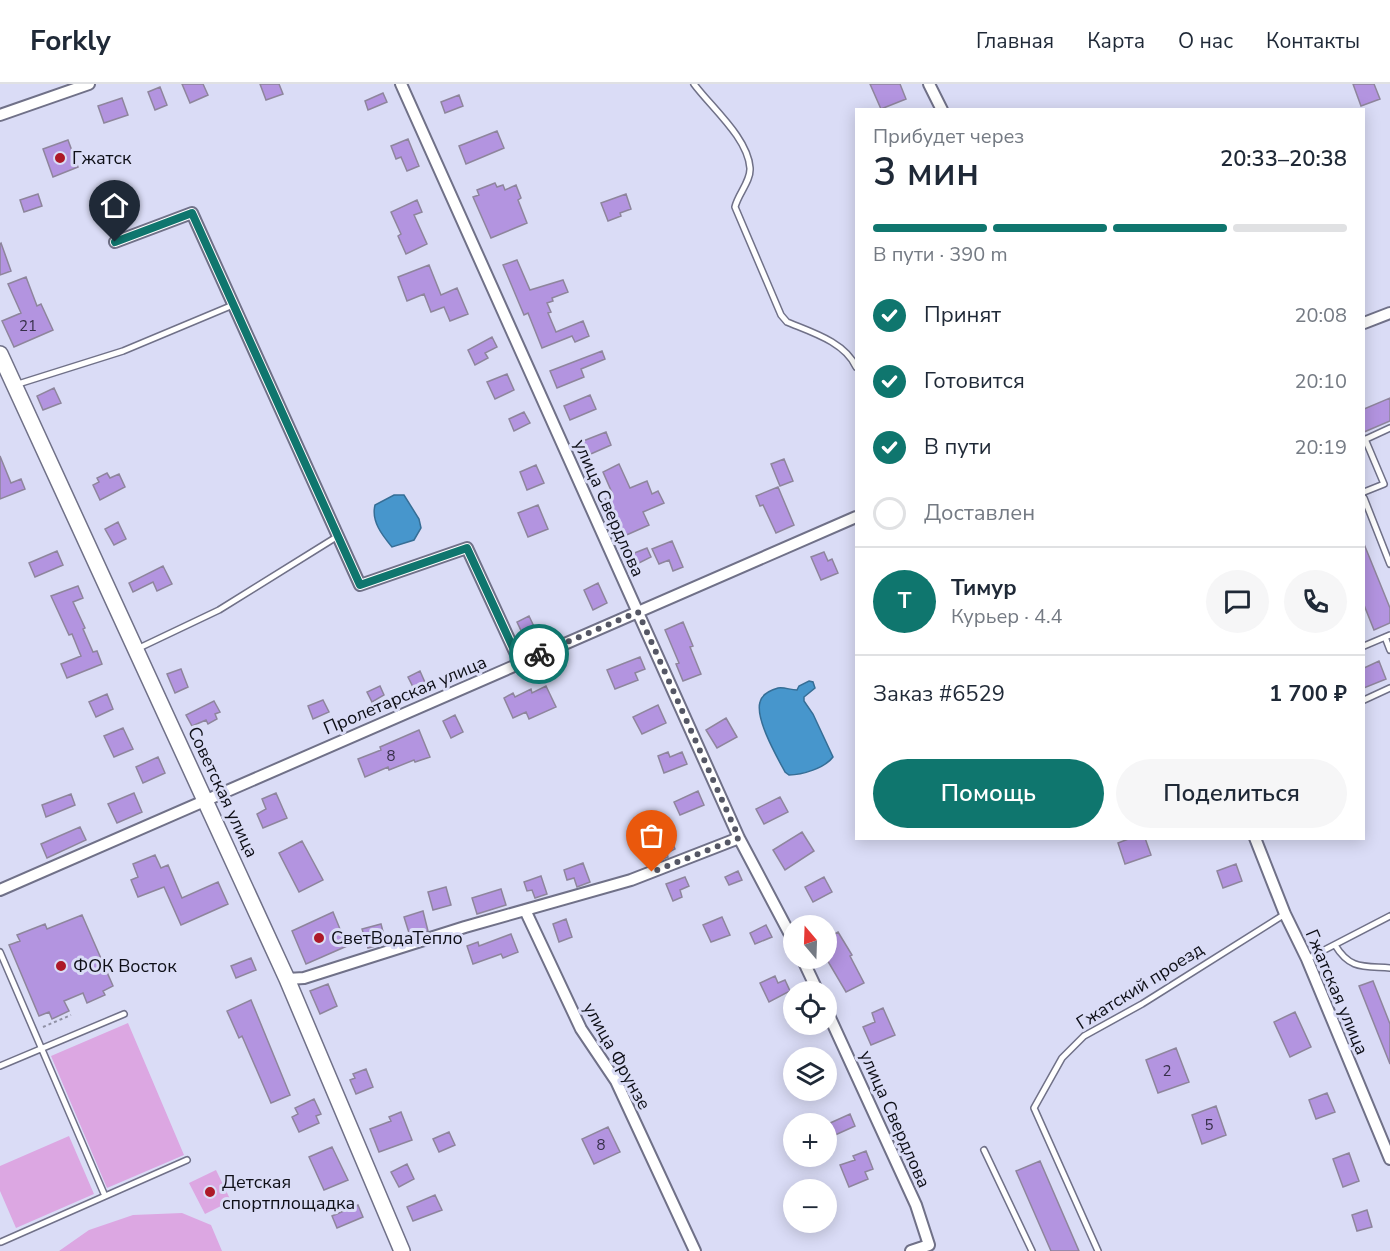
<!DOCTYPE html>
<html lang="ru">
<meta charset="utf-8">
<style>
body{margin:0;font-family:"Nunito Sans",sans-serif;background:#f6f6f7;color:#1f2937;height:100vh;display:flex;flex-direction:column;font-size:22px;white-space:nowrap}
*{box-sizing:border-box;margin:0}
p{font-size:20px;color:#747a83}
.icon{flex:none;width:33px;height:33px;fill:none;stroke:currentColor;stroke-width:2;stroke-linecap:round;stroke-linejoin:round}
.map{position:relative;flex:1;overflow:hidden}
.drawer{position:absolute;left:855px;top:24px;width:510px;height:732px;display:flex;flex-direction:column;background:#fff;border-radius:0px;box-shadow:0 3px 15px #0003}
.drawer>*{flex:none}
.needle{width:39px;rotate:341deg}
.fabs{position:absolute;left:783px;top:831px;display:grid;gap:12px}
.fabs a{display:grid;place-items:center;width:54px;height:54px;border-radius:50%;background:#fff;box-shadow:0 3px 15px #0003;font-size:30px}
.pin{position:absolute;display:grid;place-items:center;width:51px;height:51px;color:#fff;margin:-62px -26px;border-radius:50% 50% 50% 0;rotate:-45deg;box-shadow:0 0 6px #0007}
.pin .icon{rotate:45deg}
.courier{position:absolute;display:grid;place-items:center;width:60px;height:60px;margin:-30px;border:4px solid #0f766e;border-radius:50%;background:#fff;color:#222;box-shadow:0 2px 8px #0007}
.summary em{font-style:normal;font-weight:600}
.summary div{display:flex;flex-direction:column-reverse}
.summary{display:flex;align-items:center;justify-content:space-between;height:102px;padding:0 18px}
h1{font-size:39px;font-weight:600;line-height:45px}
.bar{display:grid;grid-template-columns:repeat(4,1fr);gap:9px 6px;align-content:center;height:72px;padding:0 18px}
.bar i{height:8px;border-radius:4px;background:#e0e1e3}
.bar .active{background:#0f766e}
.bar p{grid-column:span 4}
.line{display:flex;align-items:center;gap:15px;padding:0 18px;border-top:2px solid #e0e1e3}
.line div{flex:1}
.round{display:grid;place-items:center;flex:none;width:63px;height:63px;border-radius:32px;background:#f6f6f7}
ol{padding:0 18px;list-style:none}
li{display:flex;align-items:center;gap:18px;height:66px}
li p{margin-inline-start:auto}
li .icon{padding:6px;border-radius:50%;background:#0f766e;color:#fff;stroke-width:4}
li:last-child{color:#747a83}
li i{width:33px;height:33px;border:3px solid #e0e1e3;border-radius:50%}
.cta{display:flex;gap:12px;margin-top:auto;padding:12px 18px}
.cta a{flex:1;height:69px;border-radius:36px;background:#0f766e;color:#fff;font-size:24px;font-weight:600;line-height:69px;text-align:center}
.cta a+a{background:#f6f6f7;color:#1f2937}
header{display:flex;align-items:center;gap:36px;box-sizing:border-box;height:84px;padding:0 30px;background:#fff;border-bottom:2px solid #e0e1e3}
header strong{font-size:28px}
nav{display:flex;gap:33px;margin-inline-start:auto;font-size:21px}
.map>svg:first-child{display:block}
.green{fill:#dca7e2}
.water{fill:#4796cc;stroke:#366e96;stroke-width:1.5}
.building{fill:#b394e0;stroke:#8e859c;stroke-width:1.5}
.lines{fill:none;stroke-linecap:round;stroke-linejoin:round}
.lane-casing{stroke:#707188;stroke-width:8}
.street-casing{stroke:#707188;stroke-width:14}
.secondary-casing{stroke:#707188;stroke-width:18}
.path{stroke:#9091a5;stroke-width:2;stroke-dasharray:3 3;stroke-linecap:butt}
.lane{stroke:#fff;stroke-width:5}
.street{stroke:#fff;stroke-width:10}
.secondary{stroke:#fff;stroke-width:15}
.done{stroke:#555765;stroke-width:6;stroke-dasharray:0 10.8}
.route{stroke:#0f766e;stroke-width:8}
.poi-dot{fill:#ad1928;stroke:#dadcf6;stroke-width:2}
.labels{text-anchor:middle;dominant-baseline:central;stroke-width:6;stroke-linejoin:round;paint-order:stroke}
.number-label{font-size:15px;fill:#373049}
.poi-label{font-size:18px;fill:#0e0f17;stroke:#dadcf6;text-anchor:start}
.street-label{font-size:18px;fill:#0e0f17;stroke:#dadcf6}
</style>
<header>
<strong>Forkly</strong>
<nav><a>Главная</a><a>Карта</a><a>О нас</a><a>Контакты</a></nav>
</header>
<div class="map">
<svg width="1390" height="1167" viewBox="0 0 1390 1167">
<rect width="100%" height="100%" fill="#dadcf6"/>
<path class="green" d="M128,939L184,1071L107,1104L51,972Z
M69,1052L94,1110L16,1144L0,1107V1082Z
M216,1086L231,1117L205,1130L189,1099Z
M182,1129L211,1141L222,1167H59L89,1146L133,1131Z"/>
<path class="water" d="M394,411H404L419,435L421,444L414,456L392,463C382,451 371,437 375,421Z
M809,597L813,598L815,604L804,613V617L813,630L833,673C825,684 802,691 789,691L785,688C777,673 755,635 760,618C762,610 771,606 778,604C785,603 790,606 797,606L799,602Z"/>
<path class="building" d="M182,0H203L208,11L190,19Z
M260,0H279L283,10L266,16Z
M870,0H900L906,15L881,25Z
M1353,0H1374L1380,15L1361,22Z
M160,3L167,21L155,26L148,8Z
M383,9L387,18L368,26L365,17Z
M459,11L463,22L445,29L441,18Z
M122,14L128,31L104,39L98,22Z
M497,47L504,64L466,80L459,62Z
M408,55L419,82L407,87L401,73L396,75L391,62Z
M68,56L78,83L53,93L43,65Z
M495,99L497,103L503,101L505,106L516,101L521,114L518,116L527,139L491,154L473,113L479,111L477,106Z
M38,110L42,122L24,128L20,116Z
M626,110L631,125L620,129L621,132L608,137L601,119Z
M417,116L422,128L414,131L427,160L406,170L398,152L401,150L391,128Z
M1,159L11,187L0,191V160Z
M517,176L530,206L563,196L568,208L552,214L553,217L547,219L551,228L548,229L556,248L583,237L589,252L575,258L572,252L542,264L528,229L524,231L503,181Z
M429,181L441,211L457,204L468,230L450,237L444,223L431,228L424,210L407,217L398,193Z
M26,193L37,222L41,220L53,246L14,263L2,237L21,229L8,200Z
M492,253L497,263L485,269L488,274L475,281L468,266Z
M602,267L605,275L581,285L584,293L557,304L550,287Z
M507,290L514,306L495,315L487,298Z
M54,304L61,319L43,326L37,312Z
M590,311L596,325L570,336L564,322Z
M1390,314V337L1364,348V325Z
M524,328L530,339L514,347L509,335Z
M606,348L611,361L584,373L578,359Z
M0,372L11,399L21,395L25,405L0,415Z
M784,375L793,397L780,402L771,380Z
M619,380L630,404L647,397L652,410L658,407L664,419L643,428L649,441L622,453L605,415L613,411L603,388Z
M536,381L544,399L527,406L520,388Z
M107,389L110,394L119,390L125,403L100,416L93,401L99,398L97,394Z
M778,403L794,441L776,449L763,421L760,422L756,412Z
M538,421L548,445L528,453L518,429Z
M118,438L126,455L114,461L105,445Z
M672,457L683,483L673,487L669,476L659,480L652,465Z
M1364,460L1390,524V539L1374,546L1364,521Z
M647,464L651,473L637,480L632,470Z
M57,467L63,481L35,493L29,479Z
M824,468L828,477L832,475L838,489L821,496L811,473Z
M163,482L172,500L157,507L153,498L133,508L129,499Z
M598,499L607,519L593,526L584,506Z
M78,502L83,514L73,518L85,544L83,545L93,568L97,567L102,580L67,594L61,580L81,572L72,550L69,551L51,512Z
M529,532L538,551L526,557L517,538Z
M683,538L693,562L690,563L701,590L683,597L676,580L679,579L665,546Z
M640,573L645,585L635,589L638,596L615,605L607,586Z
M1379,577L1386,595L1364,604V584Z
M181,585L188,603L175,609L167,590Z
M420,587L427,603L416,609L408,593Z
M380,602L384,611L372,618L367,608Z
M546,602L556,623L529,635L526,628L513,634L504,614L513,609L515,613L531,605L532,609Z
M107,610L113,625L96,633L89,618Z
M323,616L329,628L313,635L308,622Z
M214,617L220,628L215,630L217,635L208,640L206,636L192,642L186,631Z
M658,621L666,639L642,650L633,633Z
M455,631L463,648L451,654L443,637Z
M726,634L737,653L717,664L706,646Z
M123,644L133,665L114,673L104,652Z
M419,646L430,673L415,678L414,676L389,686L388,683L365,693L358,675L381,666L380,663Z
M668,668L670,673L682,668L687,680L664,689L658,672Z
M158,673L165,689L143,699L136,683Z
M698,707L704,721L680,731L674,718Z
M134,709L142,728L117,739L108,720Z
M276,709L287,734L263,744L257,730L266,725L262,715Z
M71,710L75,721L46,733L42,721Z
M780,713L788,728L764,740L756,725Z
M80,743L86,756L47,774L41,760Z
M802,748L814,767L785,786L773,766Z
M669,751L675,765L667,769L668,773L658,777L651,758Z
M1131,754H1145L1151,771L1125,780L1118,759Z
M302,757L323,796L299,808L279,769Z
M155,771L161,784L168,781L182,814L218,798L228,820L181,841L164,803L138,813L131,796L138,793L133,780Z
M583,779L590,798L577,803L574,794L567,796L564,786Z
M1236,780L1242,797L1223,804L1217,787Z
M738,787L742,796L729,801L725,793Z
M541,792L547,810L535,814L532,806L527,807L524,798Z
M685,793L689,802L680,806L682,813L673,817L666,800Z
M824,793L832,808L813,818L805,803Z
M446,803L451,821L433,826L428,808Z
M501,805L506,821L477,830L472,814Z
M423,827L428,847L410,852L404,833Z
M333,828L347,862L306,880L292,847Z
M82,831L113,902L103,907L105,911L87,919L83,909L64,917L69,927L52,935L49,928L39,932L9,861L20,857L17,851L45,840L47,845Z
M722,833L730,851L711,858L703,841Z
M566,835L572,853L559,858L553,840Z
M381,840L386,859L368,864L362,845Z
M766,841L772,853L755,860L750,849Z
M838,848L852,871L850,872L864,899L846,908L826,874V855Z
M511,850L518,868L503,874L501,870L473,880L467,862L478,858L479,862Z
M251,874L256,886L236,894L231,882Z
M775,892L778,899L785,896L790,907L769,918L760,899Z
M1373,897L1390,940V980L1359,902Z
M328,900L337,922L320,930L310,907Z
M251,916L290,1011L271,1019L242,952L239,954L227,927Z
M883,924L895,951L871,961L863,943L875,938L872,929Z
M1295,928L1311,963L1290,973L1274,938Z
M1176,964L1189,998L1158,1009L1146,976Z
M366,985L373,1003L356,1010L350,996L355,994L353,990Z
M1327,1009L1335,1028L1316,1035L1309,1016Z
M314,1015L321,1030L316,1032L319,1039L299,1048L292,1033L298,1030L295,1024Z
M1216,1022L1226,1051L1202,1060L1192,1031Z
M401,1028L412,1056L379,1068L370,1045L391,1037L389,1033Z
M850,1030L855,1042L833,1052L828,1040Z
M608,1043L620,1068L594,1080L582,1055Z
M449,1048L455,1061L439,1068L433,1055Z
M332,1063L348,1096L324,1106L309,1073Z
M866,1067L873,1085L865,1088L868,1095L849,1103L840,1081L855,1076L853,1072Z
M1349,1069L1359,1097L1343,1103L1333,1075Z
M1040,1077L1079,1167H1051L1016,1087Z
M407,1080L414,1095L399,1103L391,1088Z
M435,1111L442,1126L413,1137L407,1123Z
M358,1121L363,1133L337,1144L332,1132Z
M1367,1126L1372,1143L1357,1147L1352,1131Z"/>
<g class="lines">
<g class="lane-casing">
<path id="lane" d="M694,0C711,23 748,54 750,84C751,97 738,110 735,123L781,231L787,238C811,248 845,258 856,283
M15,301L123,267L233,221
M1364,356L1390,344
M1364,408L1384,400L1365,355
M1364,414L1390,480
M1385,553L1390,566
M1364,562L1390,551
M137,565L219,526L338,452
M1364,616L1390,604
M1335,861C1350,886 1364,882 1390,884
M0,868L105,1112
M1307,875L1390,832
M0,982L124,930
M984,1066L1032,1167
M1,1158L187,1076
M1098,1167L1034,1024L1062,974L1084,952L1142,920L1285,830"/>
</g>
<g class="street-casing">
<path id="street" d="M401,0L739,754L794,858
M929,0L942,26
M0,31L89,0
M115,158L192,129L360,501L467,464L520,579
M1364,239L1390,229
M1255,754L1285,830L1307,875L1390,1075
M0,806L856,433
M525,826L581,945L616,997L695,1167
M802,874L818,908
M287,895L304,894L465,843L631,796L739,754
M826,925L916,1121L929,1161L911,1167"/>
</g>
<g class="secondary-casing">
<path id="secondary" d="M0,270L287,895L402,1167"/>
</g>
<path class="path" d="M43,943L71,931"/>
<use href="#lane" class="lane"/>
<use href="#street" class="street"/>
<use href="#secondary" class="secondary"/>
</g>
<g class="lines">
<path class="done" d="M539,570L638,528L739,754L652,788"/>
<path class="route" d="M115,158L192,129L360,501L467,464L520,579L539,570"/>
</g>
<g class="poi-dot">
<circle cx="60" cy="74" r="6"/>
<circle cx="319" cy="854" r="6"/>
<circle cx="61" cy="882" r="6"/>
<circle cx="210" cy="1108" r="6"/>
</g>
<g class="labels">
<g class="number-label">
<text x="28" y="242">21</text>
<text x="391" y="672">8</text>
<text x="1167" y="987">2</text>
<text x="1209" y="1041">5</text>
<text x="601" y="1061">8</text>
</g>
<g class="poi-label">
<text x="72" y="74">Гжатск</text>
<text x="331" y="854">СветВодаТепло</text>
<text x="73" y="882">ФОК Восток</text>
<text x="222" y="1098">Детская<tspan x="222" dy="21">спортплощадка</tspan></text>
</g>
<g class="street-label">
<text transform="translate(609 424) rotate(66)">улица Свердлова</text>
<text transform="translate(405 611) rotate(-23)">Пролетарская улица</text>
<text transform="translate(223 708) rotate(65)">Советская улица</text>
<text transform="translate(1140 902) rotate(-32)">Гжатский проезд</text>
<text transform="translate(1337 908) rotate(67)">Гжатская улица</text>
<text transform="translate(617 972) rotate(61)">улица Фрунзе</text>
<text transform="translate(895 1035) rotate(66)">улица Свердлова</text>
</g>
</g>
</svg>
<div class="fabs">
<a><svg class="needle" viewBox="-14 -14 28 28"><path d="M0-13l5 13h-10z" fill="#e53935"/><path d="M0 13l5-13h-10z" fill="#747a83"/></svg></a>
<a><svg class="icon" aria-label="locate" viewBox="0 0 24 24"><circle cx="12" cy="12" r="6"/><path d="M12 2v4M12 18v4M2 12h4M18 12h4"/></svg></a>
<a><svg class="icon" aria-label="layers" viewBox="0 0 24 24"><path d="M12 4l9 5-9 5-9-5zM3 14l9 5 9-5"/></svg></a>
<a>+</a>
<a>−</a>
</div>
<div class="pin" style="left:652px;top:788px;background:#ea580c"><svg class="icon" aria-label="bag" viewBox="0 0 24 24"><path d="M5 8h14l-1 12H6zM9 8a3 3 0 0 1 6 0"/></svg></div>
<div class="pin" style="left:115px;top:158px;background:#1f2937"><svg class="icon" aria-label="home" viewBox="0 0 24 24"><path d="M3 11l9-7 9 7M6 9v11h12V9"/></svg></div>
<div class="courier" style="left:539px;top:570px"><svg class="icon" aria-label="bike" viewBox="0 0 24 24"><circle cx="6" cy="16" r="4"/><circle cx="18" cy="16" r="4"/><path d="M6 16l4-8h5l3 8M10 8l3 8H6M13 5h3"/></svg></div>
<section class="drawer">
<div class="summary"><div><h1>3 мин</h1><p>Прибудет через</p></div><em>20:33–20:38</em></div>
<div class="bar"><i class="active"></i><i class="active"></i><i class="active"></i><i></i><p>В пути · 390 m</p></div>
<ol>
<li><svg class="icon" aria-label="check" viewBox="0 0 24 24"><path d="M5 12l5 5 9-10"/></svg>Принят<p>20:08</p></li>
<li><svg class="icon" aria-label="check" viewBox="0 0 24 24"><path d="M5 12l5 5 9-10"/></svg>Готовится<p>20:10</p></li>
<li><svg class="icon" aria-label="check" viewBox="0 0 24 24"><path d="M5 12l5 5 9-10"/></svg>В пути<p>20:19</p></li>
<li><i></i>Доставлен</li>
</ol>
<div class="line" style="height:108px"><b class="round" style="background:#0f766e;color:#fff">Т</b><div><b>Тимур</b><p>Курьер · 4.4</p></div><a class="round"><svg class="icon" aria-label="chat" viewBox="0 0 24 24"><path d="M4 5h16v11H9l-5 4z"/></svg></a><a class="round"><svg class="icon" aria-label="phone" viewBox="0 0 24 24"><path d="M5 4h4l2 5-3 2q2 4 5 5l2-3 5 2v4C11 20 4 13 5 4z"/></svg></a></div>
<div class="line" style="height:78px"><div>Заказ #6529</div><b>1 700 ₽</b></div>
<div class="cta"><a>Помощь</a><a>Поделиться</a></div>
</section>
</div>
